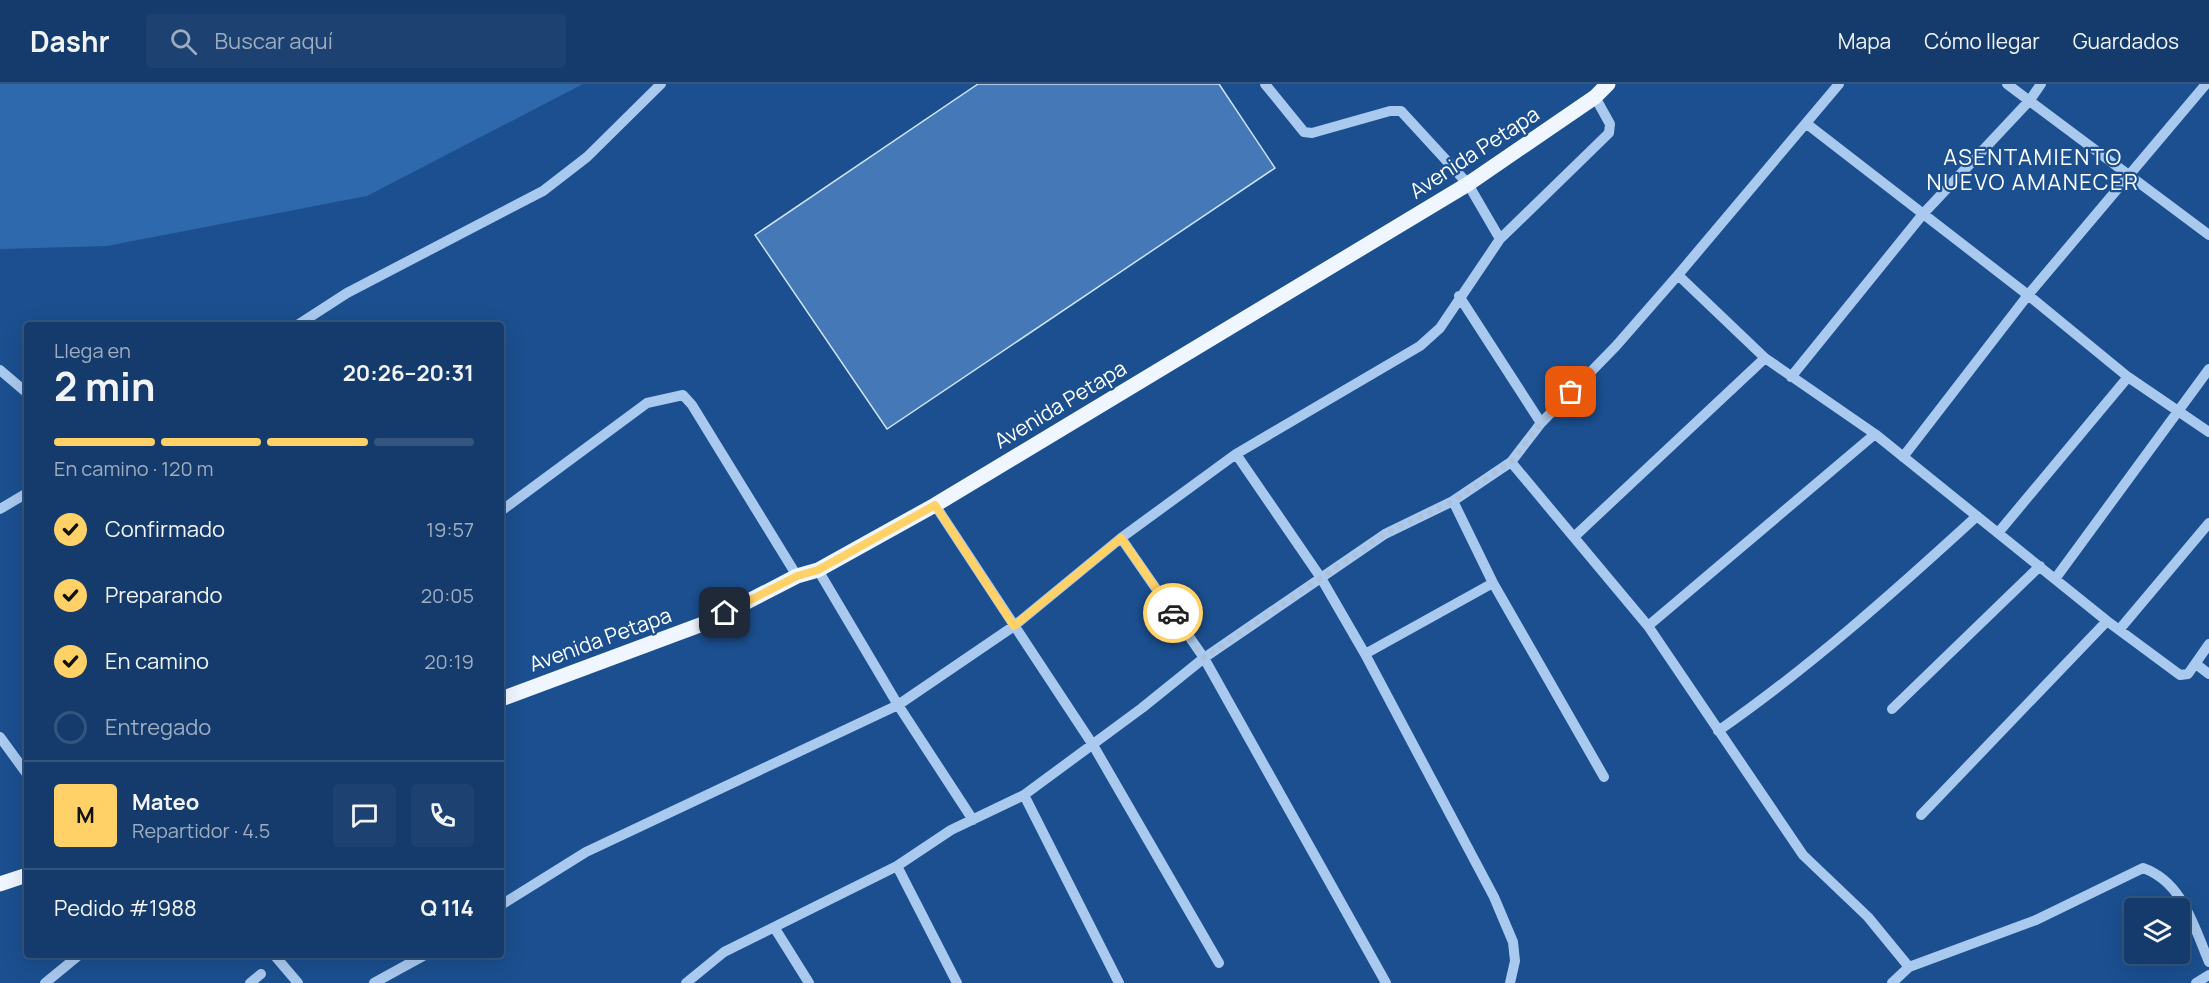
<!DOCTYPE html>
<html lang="es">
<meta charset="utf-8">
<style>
body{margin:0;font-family:Manrope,sans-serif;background:#1d4271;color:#f1f3f6;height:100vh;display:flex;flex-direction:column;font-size:22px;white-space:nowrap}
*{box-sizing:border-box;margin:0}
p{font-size:20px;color:#9dadc1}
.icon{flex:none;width:33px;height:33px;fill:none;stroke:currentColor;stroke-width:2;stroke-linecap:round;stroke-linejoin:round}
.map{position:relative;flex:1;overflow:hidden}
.sheet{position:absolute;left:24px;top:238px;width:480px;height:636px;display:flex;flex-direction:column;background:#143b6b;border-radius:6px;box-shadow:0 6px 24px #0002,0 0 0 2px #33557e}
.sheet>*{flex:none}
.tools{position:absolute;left:2124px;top:814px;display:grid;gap:12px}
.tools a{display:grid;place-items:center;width:66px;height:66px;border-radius:6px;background:#143b6b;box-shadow:0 6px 24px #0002,0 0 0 2px #33557e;font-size:30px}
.pin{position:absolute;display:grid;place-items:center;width:51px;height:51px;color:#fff;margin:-26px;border-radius:12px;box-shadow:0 3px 9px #0006}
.courier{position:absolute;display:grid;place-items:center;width:60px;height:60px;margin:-30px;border:4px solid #ffd166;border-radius:50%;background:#fff;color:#222;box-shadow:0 2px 8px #0007}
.overview em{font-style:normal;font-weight:700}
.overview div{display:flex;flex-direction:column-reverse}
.overview{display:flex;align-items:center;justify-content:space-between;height:102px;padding:0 30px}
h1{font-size:39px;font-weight:700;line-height:45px}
.bar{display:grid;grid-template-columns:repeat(4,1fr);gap:9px 6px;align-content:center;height:72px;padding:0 30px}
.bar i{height:8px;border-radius:4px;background:#33557e}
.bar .current{background:#ffd166}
.bar p{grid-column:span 4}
.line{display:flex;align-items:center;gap:15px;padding:0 30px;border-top:2px solid #33557e}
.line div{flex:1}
.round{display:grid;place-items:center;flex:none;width:63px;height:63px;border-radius:6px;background:#1d4271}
ol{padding:0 30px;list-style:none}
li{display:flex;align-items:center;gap:18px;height:66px}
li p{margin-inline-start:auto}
li .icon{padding:6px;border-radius:50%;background:#ffd166;color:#111;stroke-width:4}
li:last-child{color:#9dadc1}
li i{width:33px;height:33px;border:3px solid #33557e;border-radius:50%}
header{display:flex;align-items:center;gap:36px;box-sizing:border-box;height:84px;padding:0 30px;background:#143b6b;border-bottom:2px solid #33557e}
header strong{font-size:28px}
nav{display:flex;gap:33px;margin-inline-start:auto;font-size:21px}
.search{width:420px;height:54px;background:#1d4271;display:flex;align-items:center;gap:15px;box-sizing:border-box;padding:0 21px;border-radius:6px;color:#9dadc1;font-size:22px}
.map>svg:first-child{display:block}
.green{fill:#2e69ad}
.building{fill:#4478b7;stroke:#cfe3fa;stroke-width:1.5}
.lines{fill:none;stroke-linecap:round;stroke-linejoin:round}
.minor{stroke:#a9c9ee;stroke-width:10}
.major{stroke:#f0f6ff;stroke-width:15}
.done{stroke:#afc1d8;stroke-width:6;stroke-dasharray:0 10.8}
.route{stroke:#ffd166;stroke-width:8}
.labels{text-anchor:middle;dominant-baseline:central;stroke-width:4.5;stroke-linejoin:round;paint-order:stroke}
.street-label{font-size:21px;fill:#fff;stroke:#1b4f8f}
.neighbourhood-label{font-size:22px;letter-spacing:1.5px;fill:#fff;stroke:#1b4f8f}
</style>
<header>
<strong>Dashr</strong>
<div class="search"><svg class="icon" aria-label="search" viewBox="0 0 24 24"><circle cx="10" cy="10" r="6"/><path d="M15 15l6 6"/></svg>Buscar aquí</div>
<nav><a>Mapa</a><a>Cómo llegar</a><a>Guardados</a></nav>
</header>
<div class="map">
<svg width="2209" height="899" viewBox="0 0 2209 899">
<rect width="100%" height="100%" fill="#1b4f8f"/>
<path class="green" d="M0,0H583L367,112L107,162L0,165Z"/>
<path class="building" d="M978,0H1219L1275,84L887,345L755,151Z"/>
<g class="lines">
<path class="minor" d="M1265,0L1304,48L1312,49L1390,27H1401L1468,100L1500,155
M2007,0L2209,151
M1807,40L2028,211L2128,293L2209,348
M1678,191L1765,274L1875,350L2107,537L2180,591L2188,590L2209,560
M1459,212L1541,339
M296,242L347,209L543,107L587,73L661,0
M0,286L27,309
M1791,293L1923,130L2030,16L2041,0
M1236,370L1321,494L1365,570L1494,813L1513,858L1515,877L1510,899
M1903,373L2028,211L2206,0
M1511,378L1648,542L1803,771L1868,833L1909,883
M1453,417L1493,499L1604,693
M935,421L1093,661L1219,879
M0,425L27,409
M501,427L647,319L683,311L692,321L797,492
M1998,449L2128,293
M1575,452L1765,274
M1121,454L1204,574L1386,899
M818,486L898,621L973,736
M2055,495L2209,285
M1648,542L1875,350
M2119,546L2209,439
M1365,570L1493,499
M2196,580L2209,590
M1892,625L2040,482
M1718,647C1810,583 1894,508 1977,432
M0,653L27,690
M1024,711L1119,899
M1921,731L2107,537
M897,782L957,899
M501,821L586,768L898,621L1014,542L1121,454L1236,370L1420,262L1440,244L1500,155L1609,49L1610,40L1595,13
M774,843L809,899
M275,872L298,899
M45,899L78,872
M250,899L261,890
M374,899L423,872
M686,899L724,868L897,782L951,746L1024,711L1142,624L1204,574L1385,450L1453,417L1511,378L1541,339L1616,262L1678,191L1839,0
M1892,899L1909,883L2036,836L2143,784C2183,798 2194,843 2209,878
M2196,899L2209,891"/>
<path class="major" d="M501,615L708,538L797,492L818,486L935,421L1468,100L1595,13L1608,0
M0,800L27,791"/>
</g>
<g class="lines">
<path class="done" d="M1173,529L1204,574L1385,450L1453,417L1511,378L1541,339L1571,308"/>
<path class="route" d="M725,529L797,492L818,486L935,421L1014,542L1121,454L1173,529"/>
</g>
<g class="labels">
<g class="street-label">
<text transform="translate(1474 68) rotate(-33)">Avenida Petapa</text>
<text transform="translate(1060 320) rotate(-31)">Avenida Petapa</text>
<text transform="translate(600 555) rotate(-20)">Avenida Petapa</text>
</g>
<g class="neighbourhood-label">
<text x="2033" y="73">ASENTAMIENTO<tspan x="2033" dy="25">NUEVO AMANECER</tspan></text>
</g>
</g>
</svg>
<div class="tools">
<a><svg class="icon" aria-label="layers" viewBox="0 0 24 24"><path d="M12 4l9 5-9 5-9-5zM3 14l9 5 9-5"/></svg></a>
</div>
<div class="pin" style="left:1571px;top:308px;background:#ea580c"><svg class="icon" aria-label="bag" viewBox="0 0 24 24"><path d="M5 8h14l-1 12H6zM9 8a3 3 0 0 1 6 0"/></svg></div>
<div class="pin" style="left:725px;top:529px;background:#1f2937"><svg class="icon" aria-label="home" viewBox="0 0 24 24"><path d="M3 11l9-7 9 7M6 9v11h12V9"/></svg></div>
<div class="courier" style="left:1173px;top:529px"><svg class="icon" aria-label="car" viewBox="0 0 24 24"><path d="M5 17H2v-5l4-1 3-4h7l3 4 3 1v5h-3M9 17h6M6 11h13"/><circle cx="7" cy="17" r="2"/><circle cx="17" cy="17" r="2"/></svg></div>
<section class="sheet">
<div class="overview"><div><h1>2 min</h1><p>Llega en</p></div><em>20:26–20:31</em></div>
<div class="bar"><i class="current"></i><i class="current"></i><i class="current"></i><i></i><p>En camino · 120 m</p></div>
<ol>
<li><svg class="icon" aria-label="check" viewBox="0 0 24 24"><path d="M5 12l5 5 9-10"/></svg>Confirmado<p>19:57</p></li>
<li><svg class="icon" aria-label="check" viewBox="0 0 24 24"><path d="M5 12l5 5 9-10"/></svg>Preparando<p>20:05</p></li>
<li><svg class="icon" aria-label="check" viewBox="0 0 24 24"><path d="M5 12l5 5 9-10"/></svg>En camino<p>20:19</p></li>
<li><i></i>Entregado</li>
</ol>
<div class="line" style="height:108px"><b class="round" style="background:#ffd166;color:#111">M</b><div><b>Mateo</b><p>Repartidor · 4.5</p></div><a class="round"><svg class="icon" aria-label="chat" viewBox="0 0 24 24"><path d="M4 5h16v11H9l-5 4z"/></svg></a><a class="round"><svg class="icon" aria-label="phone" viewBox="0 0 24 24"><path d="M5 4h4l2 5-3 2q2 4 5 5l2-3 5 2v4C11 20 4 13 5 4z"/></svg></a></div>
<div class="line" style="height:78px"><div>Pedido #1988</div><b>Q 114</b></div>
</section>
</div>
